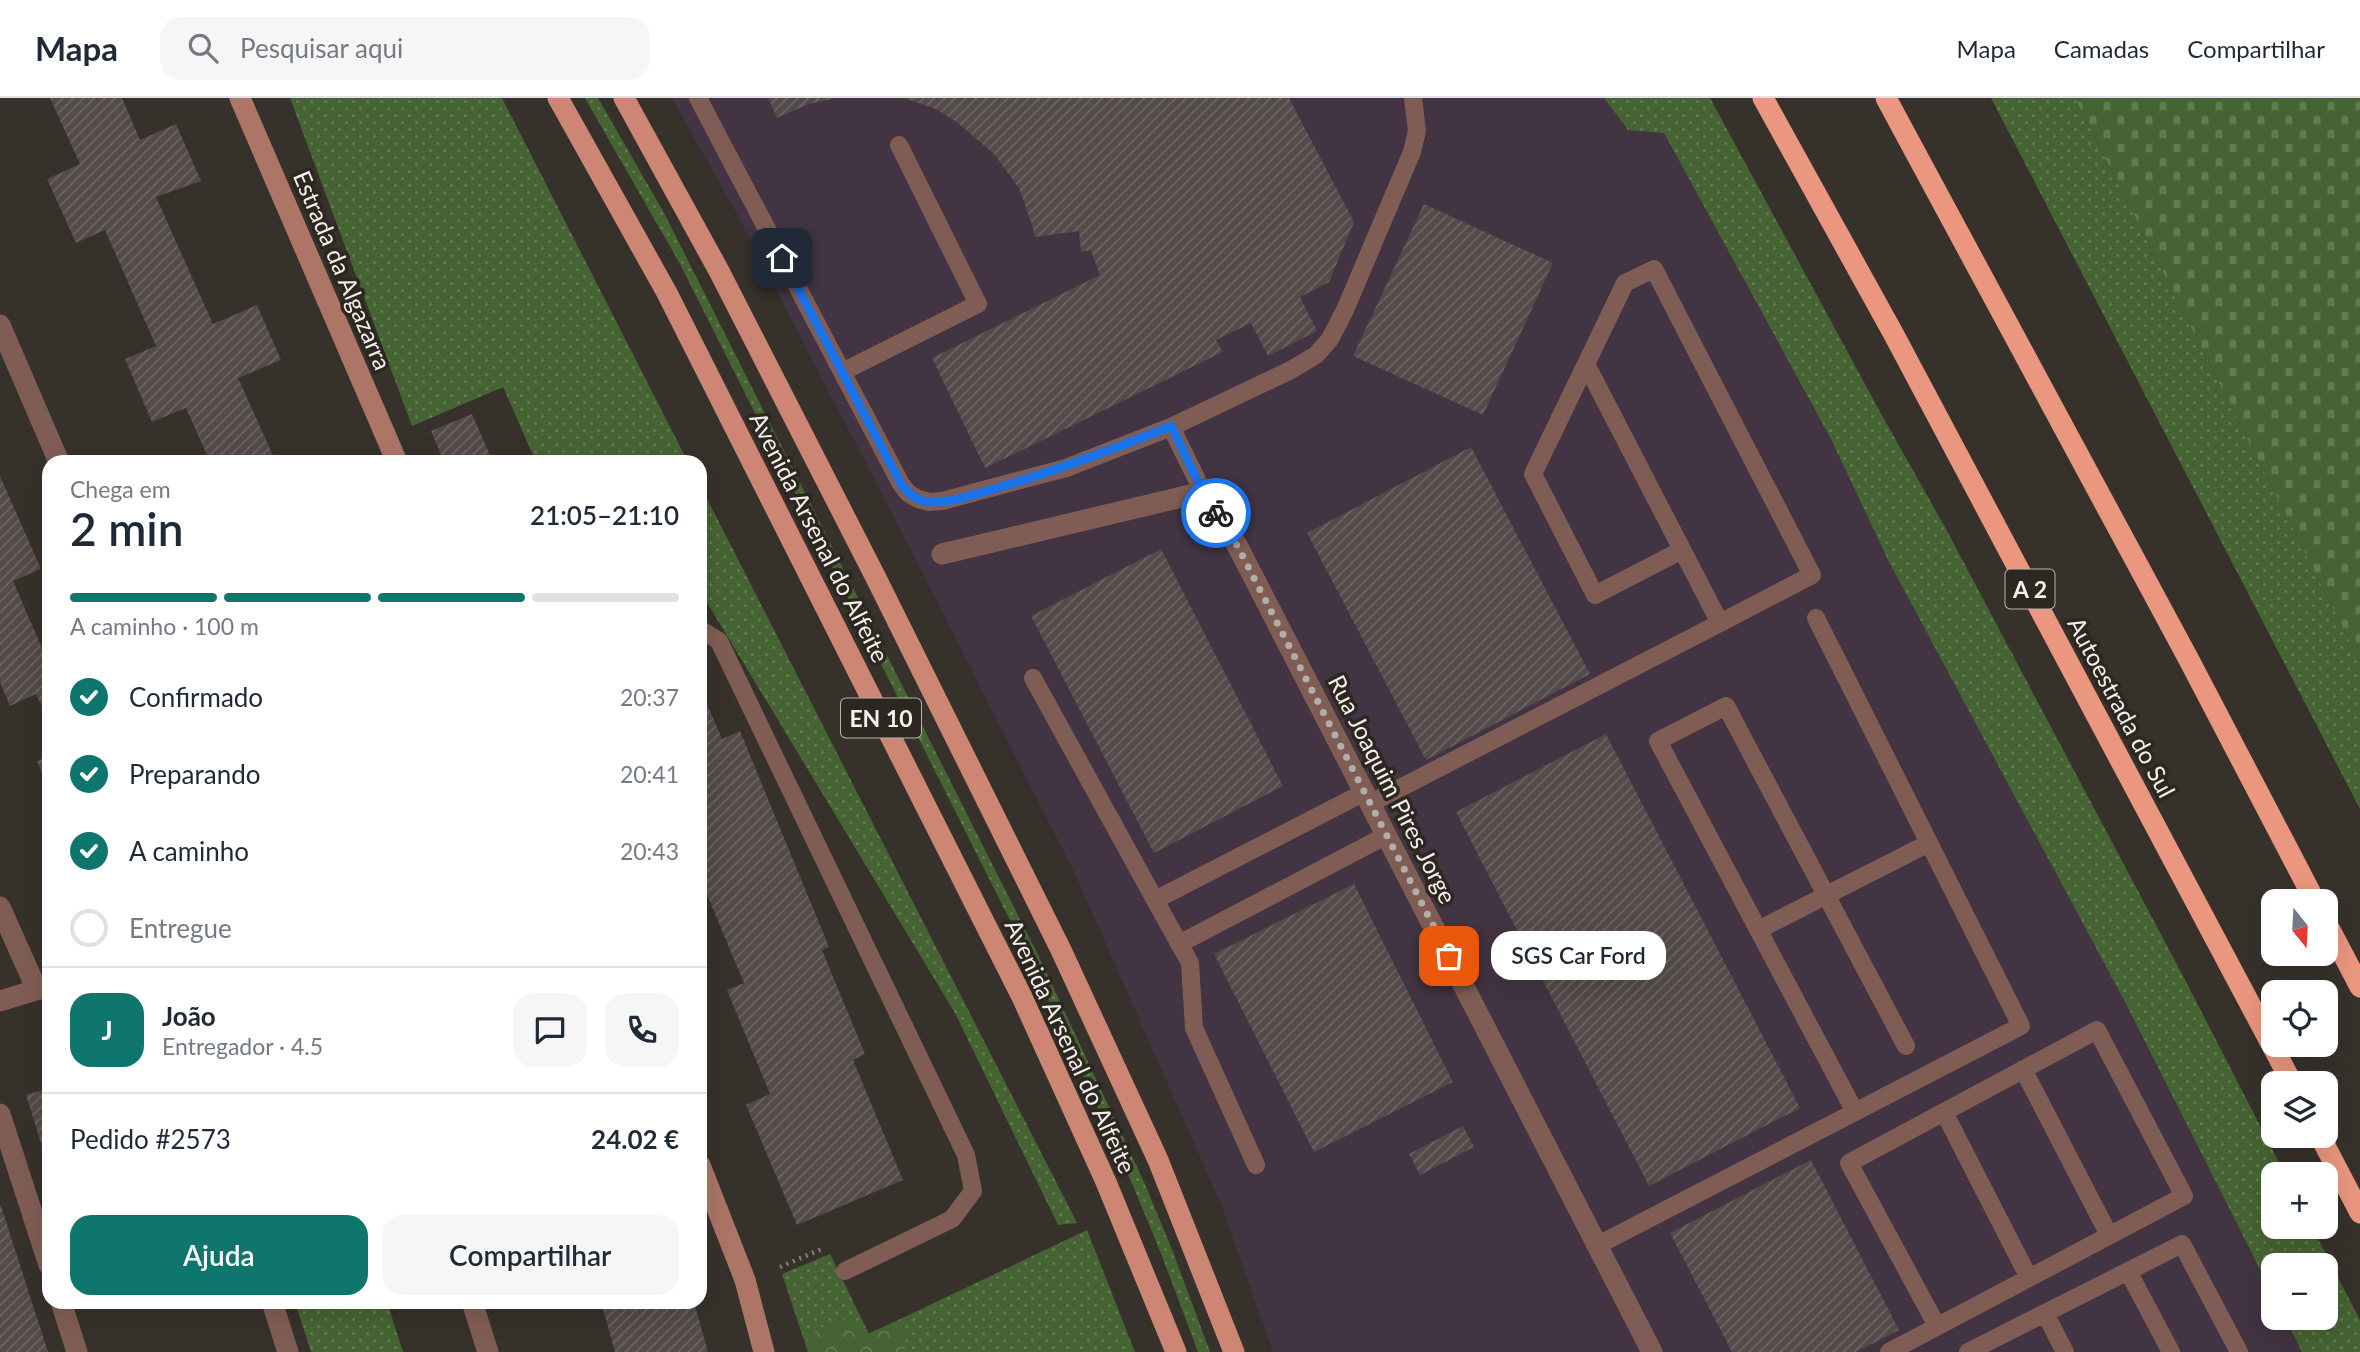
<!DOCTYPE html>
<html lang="pt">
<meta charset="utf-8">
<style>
body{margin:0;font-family:Lato,sans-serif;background:#f6f6f7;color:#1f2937;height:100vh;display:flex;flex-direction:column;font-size:26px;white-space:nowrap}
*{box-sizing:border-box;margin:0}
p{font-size:23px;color:#747a83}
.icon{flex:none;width:38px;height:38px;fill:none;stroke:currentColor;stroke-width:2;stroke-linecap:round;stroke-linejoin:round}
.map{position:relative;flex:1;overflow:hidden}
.panel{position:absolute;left:42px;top:357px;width:665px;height:854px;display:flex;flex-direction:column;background:#fff;border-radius:21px;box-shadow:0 7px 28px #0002}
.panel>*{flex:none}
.needle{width:46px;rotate:162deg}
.fabs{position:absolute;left:2261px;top:791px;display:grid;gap:14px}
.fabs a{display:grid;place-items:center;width:77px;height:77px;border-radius:14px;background:#fff;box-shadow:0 7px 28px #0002;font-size:35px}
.pin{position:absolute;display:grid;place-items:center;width:60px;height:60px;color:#fff;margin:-30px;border-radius:14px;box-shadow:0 4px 10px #0006}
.courier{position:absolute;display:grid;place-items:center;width:70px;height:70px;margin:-35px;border:5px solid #1a73e8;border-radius:50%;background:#fff;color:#222;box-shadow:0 2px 9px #0007}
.bubble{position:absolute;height:49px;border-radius:21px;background:#fff;box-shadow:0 7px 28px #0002;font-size:23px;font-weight:600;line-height:49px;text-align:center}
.headline em{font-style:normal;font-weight:600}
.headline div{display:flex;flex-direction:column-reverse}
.headline{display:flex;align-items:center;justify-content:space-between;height:119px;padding:0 28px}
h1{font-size:46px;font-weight:600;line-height:52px}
.bar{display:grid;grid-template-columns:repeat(4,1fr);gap:10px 7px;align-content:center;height:84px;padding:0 28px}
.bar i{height:9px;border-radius:5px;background:#e0e1e3}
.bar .selected{background:#0f766e}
.bar p{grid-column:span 4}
.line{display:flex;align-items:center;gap:18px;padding:0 28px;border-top:2px solid #e0e1e3}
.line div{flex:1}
.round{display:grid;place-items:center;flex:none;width:74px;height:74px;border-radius:21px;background:#f6f6f7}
ol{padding:0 28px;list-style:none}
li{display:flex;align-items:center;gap:21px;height:77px}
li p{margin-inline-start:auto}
li .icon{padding:7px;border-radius:50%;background:#0f766e;color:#fff;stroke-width:4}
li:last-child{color:#747a83}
li i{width:38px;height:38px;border:4px solid #e0e1e3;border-radius:50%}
.primary-button{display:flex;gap:14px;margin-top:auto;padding:14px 28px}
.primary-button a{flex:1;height:80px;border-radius:21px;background:#0f766e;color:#fff;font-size:28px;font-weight:600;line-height:80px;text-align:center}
.primary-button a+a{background:#f6f6f7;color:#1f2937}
header{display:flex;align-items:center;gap:42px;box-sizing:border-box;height:98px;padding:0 35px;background:#fff;border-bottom:2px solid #e0e1e3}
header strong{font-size:33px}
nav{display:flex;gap:38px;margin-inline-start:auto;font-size:24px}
.search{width:490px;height:63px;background:#f6f6f7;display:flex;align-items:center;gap:18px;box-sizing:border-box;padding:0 24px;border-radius:21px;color:#747a83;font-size:26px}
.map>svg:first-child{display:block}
.industrial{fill:#423442}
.grass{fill:url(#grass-dots)}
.forest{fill:url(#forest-crowns)}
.cemetery{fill:url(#cemetery-stones)}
.building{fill:url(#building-hatch)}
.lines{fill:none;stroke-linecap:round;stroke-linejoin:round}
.path{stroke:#827e79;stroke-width:4.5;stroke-dasharray:2 5;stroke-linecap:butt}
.lane{stroke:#805d54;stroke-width:18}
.street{stroke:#805d54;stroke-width:21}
.secondary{stroke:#ac7566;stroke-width:21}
.primary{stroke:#cd8673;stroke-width:21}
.highway{stroke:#eb967f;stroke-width:21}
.done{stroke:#b2aea9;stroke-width:7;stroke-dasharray:0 12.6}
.route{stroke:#1a73e8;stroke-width:9}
.labels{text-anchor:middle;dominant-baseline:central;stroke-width:7;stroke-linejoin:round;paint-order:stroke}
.shield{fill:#2c2721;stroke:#b8b4b0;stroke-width:2}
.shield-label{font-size:23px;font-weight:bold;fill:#f4f1ed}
.street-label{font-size:24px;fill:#f4f1ed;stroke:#2c2721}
</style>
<header>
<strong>Mapa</strong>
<div class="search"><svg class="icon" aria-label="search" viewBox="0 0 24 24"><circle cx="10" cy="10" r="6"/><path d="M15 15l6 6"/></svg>Pesquisar aqui</div>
<nav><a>Mapa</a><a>Camadas</a><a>Compartilhar</a></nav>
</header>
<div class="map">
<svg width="2360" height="1254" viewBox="0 0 2360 1254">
<defs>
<pattern id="grass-dots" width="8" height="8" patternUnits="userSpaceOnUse" patternTransform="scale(1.75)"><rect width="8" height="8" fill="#466433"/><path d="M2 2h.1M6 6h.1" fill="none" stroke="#617b51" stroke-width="1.8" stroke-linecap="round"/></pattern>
<pattern id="forest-crowns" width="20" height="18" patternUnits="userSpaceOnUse" patternTransform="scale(1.75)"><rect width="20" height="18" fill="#466433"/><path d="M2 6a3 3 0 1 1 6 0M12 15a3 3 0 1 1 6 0" fill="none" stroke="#617b51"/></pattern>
<pattern id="cemetery-stones" width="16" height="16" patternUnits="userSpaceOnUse" patternTransform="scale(1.75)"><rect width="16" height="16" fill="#466433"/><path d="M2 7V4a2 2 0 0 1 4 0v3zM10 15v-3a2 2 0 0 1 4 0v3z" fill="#617b51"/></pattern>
<pattern id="building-hatch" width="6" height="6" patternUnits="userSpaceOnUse" patternTransform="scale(1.75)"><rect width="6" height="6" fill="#534a49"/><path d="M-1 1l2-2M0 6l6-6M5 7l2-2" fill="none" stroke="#6c6564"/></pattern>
</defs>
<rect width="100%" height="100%" fill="#36312b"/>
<path class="industrial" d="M672,0H1604L1628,32L1664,35L1831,341L1889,464L2125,904L2273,1197V1220H2285L2302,1254H1273L1221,1106L1075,776L928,485L736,114Z"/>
<path class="grass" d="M290,0H502L688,364H536L503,289L412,328Z
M585,0H598L664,115L1041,863L1145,1086L1173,1154L1210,1254H1198L1162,1158L1134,1090L1032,866L680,166Z
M1604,0H1710L1879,312L1946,431L2182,876L2285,1076H2273V1129H2312L2360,1222V1254H2302L2285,1220H2326V1167H2273V1197L2125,904L1889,464L1831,341L1664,35L1628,32Z
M1991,0H2075L2360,563V711Z
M700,387L1077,1125L1058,1127L955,915L700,493Z
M1087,1132L1135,1254H808L782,1176L830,1156L869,1236Z
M295,1204H387L403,1254H311Z"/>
<path class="forest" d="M843,1221L864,1228L868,1236L894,1224L904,1242L905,1254H808L806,1246C815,1230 826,1226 843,1221Z"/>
<path class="cemetery" d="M2075,0H2360V563Z"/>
<path class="building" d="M50,0H122L140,42L176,26L201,83L156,99L213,226L257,207L281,262L238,280L276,364H210L186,310L152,324L125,261L156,248L105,132L76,145L47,81L80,66Z
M768,0H832V1L809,6L777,20Z
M904,0H1289L1354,124L1329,184L1300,199L1317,233L1268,258L1251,225L1216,242L1223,254L985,370L932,260L1100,177L1091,153H1081L1079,133L1035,139L1032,127L1019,90L994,56L958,25L936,11Z
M1424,106L1553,165L1483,317L1353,258Z
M472,316L493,364H444L431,333Z
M1471,349L1590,576L1426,662L1307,435Z
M0,378L41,471L13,483L42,550L49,547V623L36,596L10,608L0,584Z
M1161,451L1283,688L1154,755L1031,518Z
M700,589L722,641L740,633L829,849L822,852L865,956L853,962L903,1082L797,1127L746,1007L770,996L727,892L744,885L700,780Z
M1606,636L1800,1010L1649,1088L1456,714Z
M49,658V691L37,663Z
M1354,786L1453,984L1314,1054L1214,856Z
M49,990V1047L42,1049L26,997Z
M1463,1028L1474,1049L1420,1077L1409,1056Z
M1811,1062L1899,1232L1856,1254H1732L1670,1135Z
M0,1108H1L48,1254H0Z
M601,1204H694L708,1254H615Z"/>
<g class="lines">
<path class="path" d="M780,1169L824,1150"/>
<path class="lane" d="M698,0L901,386L908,395L918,401L929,404L942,403L1066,370L1171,329L1291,272L1316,257L1330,241L1345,212L1412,54L1417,33L1413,0
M1586,266L1625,185L1654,171L1812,477L1720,525
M842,274L978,206L899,47
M1171,329L1203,394
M700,531L719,543L966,1057L973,1093L952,1121L845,1173
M1033,580L1155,802L1365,694
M1371,705L1720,525L1586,266L1533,376L1595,497L1682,452
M1155,802L1190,865L1194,930L1256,1067
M1758,832L1929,745
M1179,846L1387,737
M2023,971L2109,1137
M1855,1014L1658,643L1726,608L1906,948
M1944,1014L2029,1180
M1598,1147L2021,928L1816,520
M2128,1173L2171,1254
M2045,1215L2065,1254
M1889,1254C1987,1202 2085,1150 2184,1098L2097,932L1849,1065L1937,1228
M1968,1254L2182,1146L2239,1254"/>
<path class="street" d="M0,227L59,364
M942,456L1203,394L1238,449L1652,1254
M0,809L37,892
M0,903L49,888
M0,1016L49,1167
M61,1204L77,1254
M272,1204L288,1254
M472,1204L488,1254"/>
<path class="secondary" d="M240,0L397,364
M700,1067L745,1182L764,1254"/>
<path class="primary" d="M558,0L667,195L1022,899L1106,1084L1176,1254
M624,0L719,173L876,480L1061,852L1158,1062L1234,1254"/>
<path class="highway" d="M1763,0L1893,235L2292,985
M1886,0L2188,560L2315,803
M2326,824L2360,889
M2320,1038L2360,1115"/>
</g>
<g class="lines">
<path class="done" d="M1216,415L1238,449L1449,858"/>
<path class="route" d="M782,160L901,386C909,396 918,404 932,404C954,404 979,395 1000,389C1058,372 1114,351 1171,328L1203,394L1216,415"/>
</g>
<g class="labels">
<g class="shield">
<rect x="2005.5" y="471.5" width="49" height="39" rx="5"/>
<rect x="841" y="600.5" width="80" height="39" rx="5"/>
</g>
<g class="shield-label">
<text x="2030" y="491">A 2</text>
<text x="881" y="620">EN 10</text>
</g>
<g class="street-label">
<text transform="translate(343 172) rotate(67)">Estrada da Algazarra</text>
<text transform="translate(820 439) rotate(63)">Avenida Arsenal do Alfeite</text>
<text transform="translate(2122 609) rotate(62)">Autoestrada do Sul</text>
<text transform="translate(1393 691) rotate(63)">Rua Joaquim Pires Jorge</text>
<text transform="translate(1071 948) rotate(65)">Avenida Arsenal do Alfeite</text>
</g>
</g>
</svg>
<div class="fabs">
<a><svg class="needle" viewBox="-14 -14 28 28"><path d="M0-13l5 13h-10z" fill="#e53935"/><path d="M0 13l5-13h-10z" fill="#747a83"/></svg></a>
<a><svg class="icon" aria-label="locate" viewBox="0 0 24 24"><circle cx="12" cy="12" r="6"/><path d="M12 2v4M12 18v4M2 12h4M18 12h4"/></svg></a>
<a><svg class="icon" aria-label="layers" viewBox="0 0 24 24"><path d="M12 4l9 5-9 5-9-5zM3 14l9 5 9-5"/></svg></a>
<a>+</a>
<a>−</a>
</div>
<div class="pin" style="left:1449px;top:858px;background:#ea580c"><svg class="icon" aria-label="bag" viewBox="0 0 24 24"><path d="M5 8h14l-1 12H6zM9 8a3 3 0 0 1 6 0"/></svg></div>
<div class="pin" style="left:782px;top:160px;background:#1f2937"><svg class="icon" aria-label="home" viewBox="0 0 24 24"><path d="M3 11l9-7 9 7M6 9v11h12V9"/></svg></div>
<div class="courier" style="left:1216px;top:415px"><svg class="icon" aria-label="bike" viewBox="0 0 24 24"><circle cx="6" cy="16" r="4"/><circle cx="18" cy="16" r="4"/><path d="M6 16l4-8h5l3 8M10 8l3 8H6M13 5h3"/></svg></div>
<div class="bubble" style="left:1491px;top:833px;width:175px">SGS Car Ford</div>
<section class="panel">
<div class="headline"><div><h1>2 min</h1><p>Chega em</p></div><em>21:05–21:10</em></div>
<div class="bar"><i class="selected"></i><i class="selected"></i><i class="selected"></i><i></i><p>A caminho · 100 m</p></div>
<ol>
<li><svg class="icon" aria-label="check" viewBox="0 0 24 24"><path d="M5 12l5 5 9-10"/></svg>Confirmado<p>20:37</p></li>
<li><svg class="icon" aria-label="check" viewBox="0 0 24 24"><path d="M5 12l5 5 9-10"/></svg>Preparando<p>20:41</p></li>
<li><svg class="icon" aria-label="check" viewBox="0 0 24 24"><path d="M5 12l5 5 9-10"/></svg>A caminho<p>20:43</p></li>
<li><i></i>Entregue</li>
</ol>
<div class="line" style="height:126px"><b class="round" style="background:#0f766e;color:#fff">J</b><div><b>João</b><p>Entregador · 4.5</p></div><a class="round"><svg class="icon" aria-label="chat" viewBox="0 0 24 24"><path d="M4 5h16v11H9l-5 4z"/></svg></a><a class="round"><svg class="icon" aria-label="phone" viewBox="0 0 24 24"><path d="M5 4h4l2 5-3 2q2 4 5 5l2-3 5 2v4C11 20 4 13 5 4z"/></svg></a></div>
<div class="line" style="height:91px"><div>Pedido #2573</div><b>24.02 €</b></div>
<div class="primary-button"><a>Ajuda</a><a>Compartilhar</a></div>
</section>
</div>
